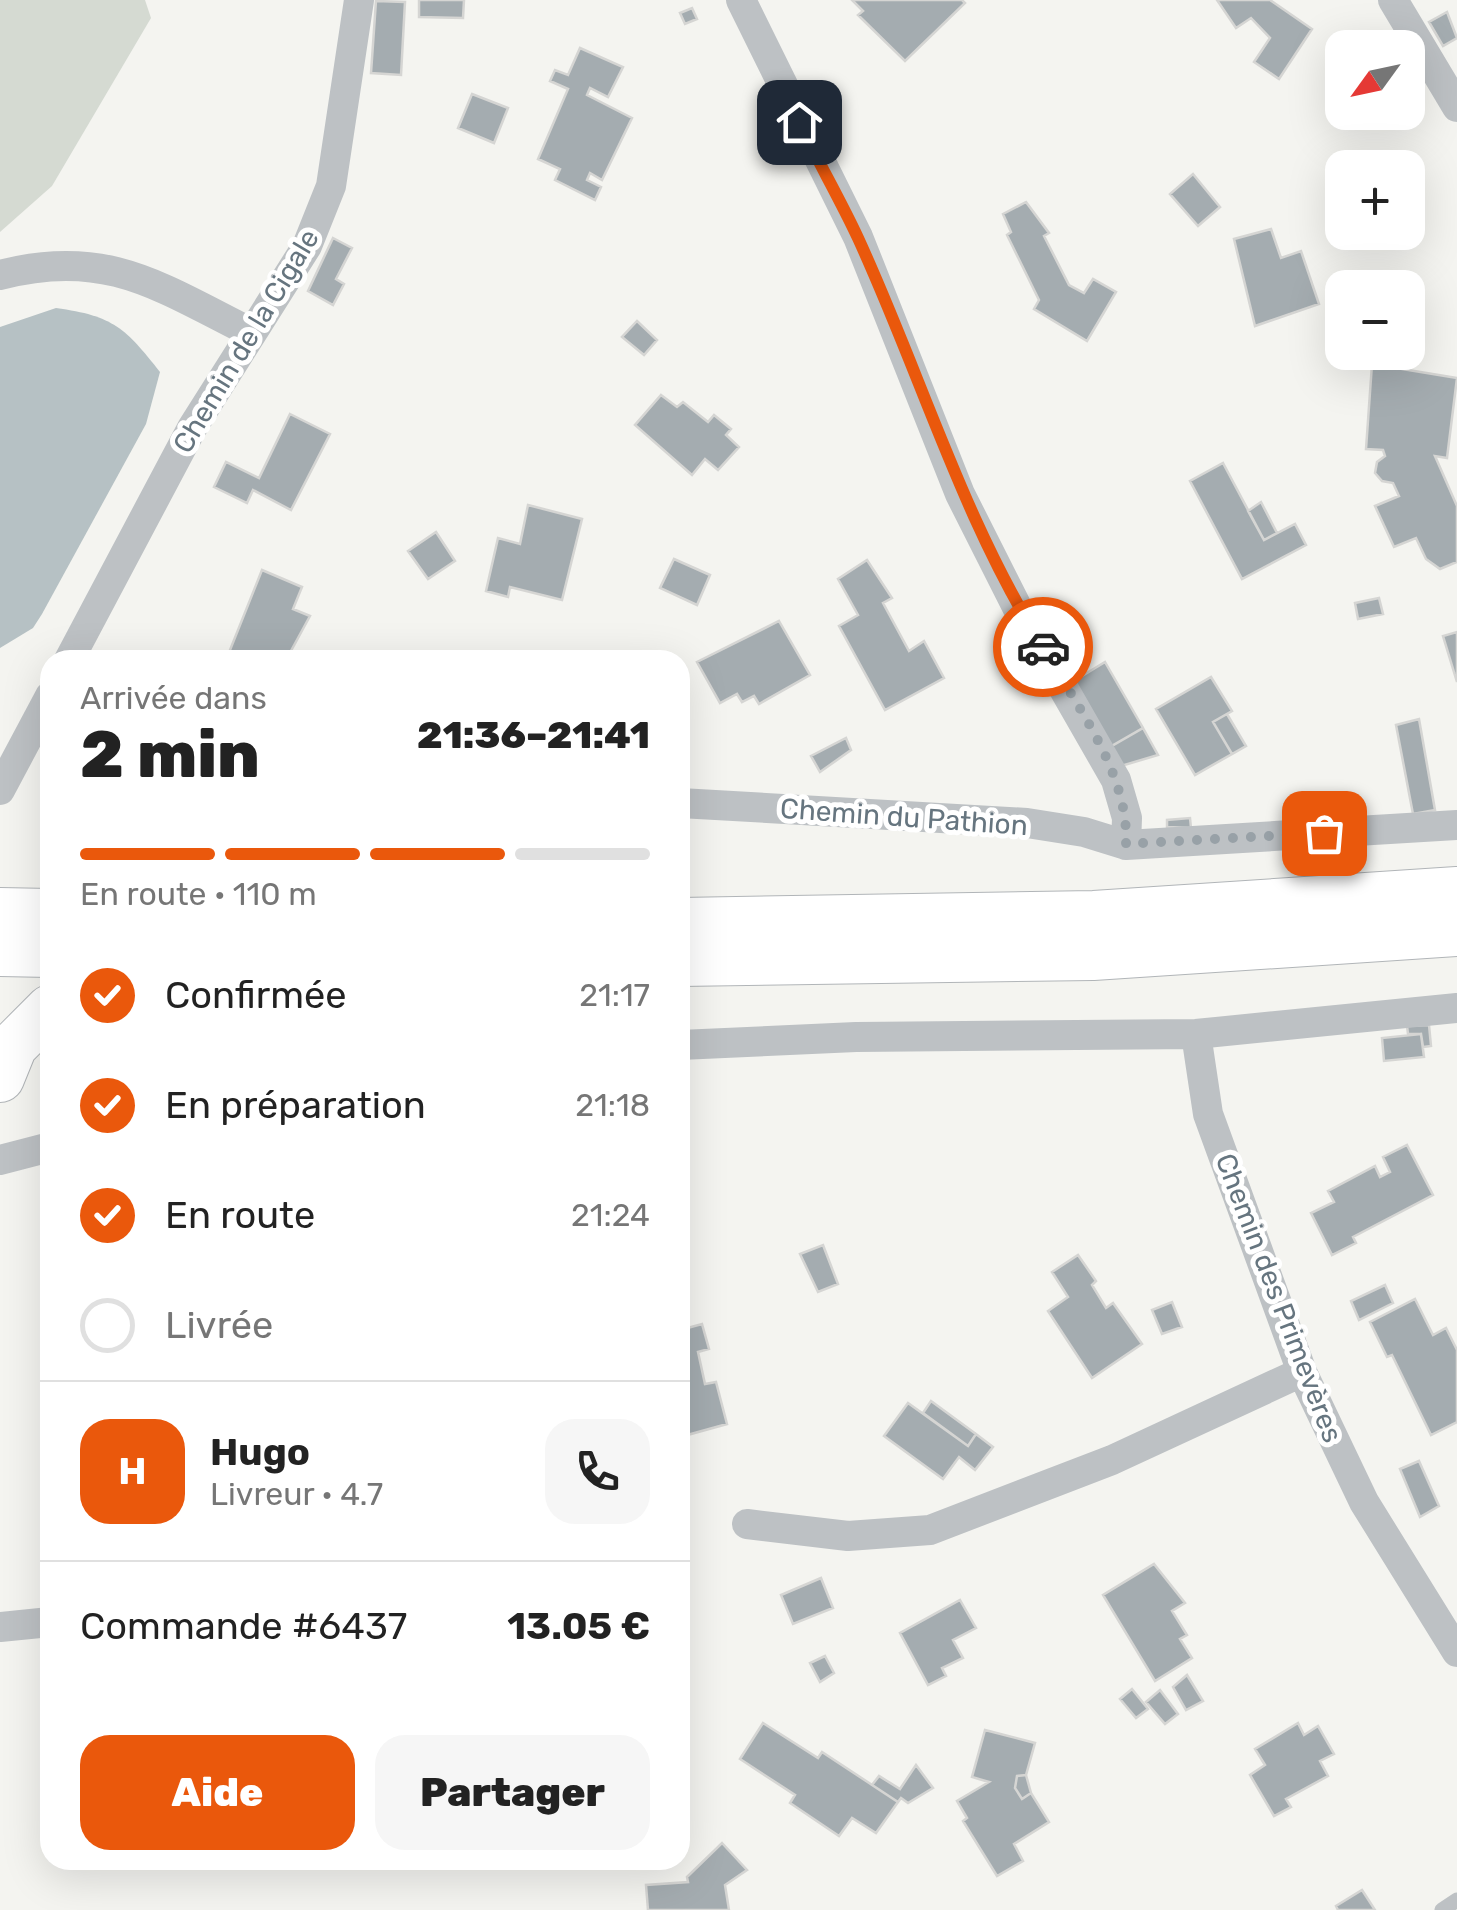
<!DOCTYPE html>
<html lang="fr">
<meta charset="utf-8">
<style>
body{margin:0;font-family:Rubik,sans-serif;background:#f6f6f6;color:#222;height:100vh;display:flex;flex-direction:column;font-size:38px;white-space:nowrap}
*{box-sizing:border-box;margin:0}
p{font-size:32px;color:#767676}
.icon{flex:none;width:55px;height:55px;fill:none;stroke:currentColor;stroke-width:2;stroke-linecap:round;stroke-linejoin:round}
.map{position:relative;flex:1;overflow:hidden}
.side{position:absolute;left:40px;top:650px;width:650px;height:1220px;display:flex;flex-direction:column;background:#fff;border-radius:30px;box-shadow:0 10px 40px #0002}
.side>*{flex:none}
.needle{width:65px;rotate:237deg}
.buttons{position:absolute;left:1325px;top:30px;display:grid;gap:20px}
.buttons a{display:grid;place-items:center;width:100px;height:100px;border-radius:20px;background:#fff;box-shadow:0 10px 40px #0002;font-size:50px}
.pin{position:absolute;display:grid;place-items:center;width:85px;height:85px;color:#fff;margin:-42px;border-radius:20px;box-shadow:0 5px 15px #0006}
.courier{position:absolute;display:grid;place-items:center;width:100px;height:100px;margin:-50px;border:8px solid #ea580c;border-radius:50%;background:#fff;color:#222;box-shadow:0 2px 12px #0007}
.overview em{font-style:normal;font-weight:800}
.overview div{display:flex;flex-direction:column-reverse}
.overview{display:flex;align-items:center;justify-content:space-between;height:170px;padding:0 40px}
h1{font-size:65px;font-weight:800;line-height:75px}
.bar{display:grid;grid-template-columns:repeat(4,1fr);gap:15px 10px;align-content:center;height:120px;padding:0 40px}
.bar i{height:12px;border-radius:8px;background:#e0e0e0}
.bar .on{background:#ea580c}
.bar p{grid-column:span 4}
.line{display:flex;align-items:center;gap:25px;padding:0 40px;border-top:2px solid #e0e0e0}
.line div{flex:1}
.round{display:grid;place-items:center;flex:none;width:105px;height:105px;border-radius:30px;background:#f6f6f6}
ol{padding:0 40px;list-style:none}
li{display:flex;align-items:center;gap:30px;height:110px}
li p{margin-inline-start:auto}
li .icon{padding:10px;border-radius:50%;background:#ea580c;color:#fff;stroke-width:4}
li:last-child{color:#767676}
li i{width:55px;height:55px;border:5px solid #e0e0e0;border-radius:50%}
.primary-button{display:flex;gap:20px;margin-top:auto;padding:20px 40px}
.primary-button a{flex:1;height:115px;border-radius:30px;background:#ea580c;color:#fff;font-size:40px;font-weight:800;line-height:115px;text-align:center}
.primary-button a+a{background:#f6f6f6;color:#222}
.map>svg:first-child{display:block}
.green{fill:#d5dad2}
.water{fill:#b6c1c4}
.building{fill:#a4acb0;stroke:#d5d5d3;stroke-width:2.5}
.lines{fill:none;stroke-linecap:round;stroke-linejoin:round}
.primary-casing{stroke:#b1b5b8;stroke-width:50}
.service{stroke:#bdc1c4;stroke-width:15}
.minor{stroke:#bdc1c4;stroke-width:30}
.primary{stroke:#fff;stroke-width:48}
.done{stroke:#98a1a7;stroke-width:10;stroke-dasharray:0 18}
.route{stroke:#ea580c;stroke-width:12}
.labels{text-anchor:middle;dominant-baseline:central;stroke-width:10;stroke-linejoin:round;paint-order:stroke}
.street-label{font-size:28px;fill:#66757f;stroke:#fff}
</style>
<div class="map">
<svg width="1457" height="1910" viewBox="0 0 1457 1910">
<rect width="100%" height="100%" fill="#f4f4f0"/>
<path class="green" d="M0,0H145L151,18L52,186L0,232Z"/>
<path class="water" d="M56,308C114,316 125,328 160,372L146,424L42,614L33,628L0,648V327Z"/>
<path class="building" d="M419,0H464L463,18L419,17Z
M852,0H962L965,3L905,61L858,15L863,11Z
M1217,0H1270L1312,29L1279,79L1254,62L1270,38L1251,18L1236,28Z
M376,1L405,2L401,75L371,73Z
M692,8L697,19L685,24L680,13Z
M1447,12L1457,38L1443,46L1429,22Z
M580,48L623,67L608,97L590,88L587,95L632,118L602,180L590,173L587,180L601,187L595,200L555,180L560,169L538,159L568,89L550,81L555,70L568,75Z
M472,94L508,108L494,143L458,128Z
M1193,174L1220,207L1198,226L1170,194Z
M1026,202L1049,233L1044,236L1069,285L1084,293L1093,279L1116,292L1087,341L1034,309L1039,300L1007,235L1011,232L1003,214Z
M1271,229L1281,258L1301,251L1319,304L1255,326L1234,239Z
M333,238L352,248L336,279L344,284L333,305L308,291Z
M637,321L657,340L644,355L622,337Z
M1372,364L1457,378L1447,458L1435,456L1457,506V562L1440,569L1426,559L1416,538L1394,547L1375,506L1399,496L1393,483L1382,481L1375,473L1377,462L1385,456L1383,450L1366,449Z
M661,395L677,407L683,402L708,422L714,415L731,429L726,435L739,447L718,470L705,459L692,475L635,425Z
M290,414L330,434L291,510L253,490L247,503L214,487L226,462L259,478Z
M1223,463L1264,540L1295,524L1306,545L1242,579L1190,481Z
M1261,502L1277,533L1264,540L1248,511Z
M528,505L582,519L562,600L510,587L508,597L486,591L498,538L520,544Z
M436,532L455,561L428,579L408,551Z
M674,559L710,575L697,605L660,588Z
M867,560L892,598L883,603L909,651L924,641L944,678L885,710L839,626L858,615L838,579Z
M262,570L302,587L293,609L310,616L286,660H240L228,655Z
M1379,598L1383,614L1358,619L1355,603Z
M779,621L810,675L759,704L754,696L742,702L737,694L720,703L697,662Z
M1457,632V682L1443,636Z
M1105,662L1143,728L1110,747L1074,681Z
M1081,663L1085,674L1074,681L1068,669Z
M1211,677L1232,711L1213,722L1232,754L1195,775L1156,709Z
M1227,714L1246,746L1232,754L1213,722Z
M1419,719L1435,810L1413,814L1396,725Z
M1143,728L1158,755L1121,766L1110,747Z
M846,738L851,750L820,772L811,756Z
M1190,818L1191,828L1167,827V820Z
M1429,1025L1431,1046L1423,1047L1421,1034H1408L1407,1026Z
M1421,1034L1424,1057L1384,1061L1382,1038Z
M1407,1145L1433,1195L1353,1237L1356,1243L1332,1255L1311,1213L1334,1202L1328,1191L1375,1166L1380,1177L1390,1172L1383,1157Z
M823,1245L838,1284L818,1292L800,1254Z
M1078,1255L1096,1281L1092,1285L1106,1308L1113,1303L1142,1344L1092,1378L1048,1311L1068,1297L1052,1272Z
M1385,1285L1393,1303L1359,1320L1351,1301Z
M1415,1299L1433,1335L1446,1328L1457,1350V1422L1431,1435L1392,1355L1387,1357L1370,1322Z
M1172,1302L1182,1327L1162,1334L1152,1310Z
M702,1324L709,1349L698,1352L705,1384L716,1382L727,1424L680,1437V1330Z
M931,1401L976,1434L968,1446L923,1413Z
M908,1403L968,1446L976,1434L993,1447L975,1470L959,1457L943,1479L884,1436Z
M1419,1461L1439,1506L1420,1517L1400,1469Z
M1154,1564L1185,1603L1172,1611L1187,1635L1180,1639L1192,1658L1155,1681L1103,1595Z
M821,1578L833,1608L793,1624L781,1595Z
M960,1600L976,1628L953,1640L963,1658L942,1668L946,1676L928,1685L900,1633Z
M825,1656L834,1673L820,1682L810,1663Z
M1187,1675L1203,1701L1186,1710L1173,1687Z
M1132,1689L1148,1709L1136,1718L1120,1699Z
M1160,1690L1178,1714L1165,1724L1146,1702Z
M763,1723L818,1758L822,1752L898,1802L876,1833L852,1818L839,1836L790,1803L795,1795L740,1759Z
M1298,1723L1304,1735L1318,1726L1334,1754L1320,1761L1328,1776L1286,1799L1291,1807L1274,1816L1250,1775L1265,1765L1255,1749Z
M985,1730L1035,1743L1026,1775L1017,1776L1015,1788L1022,1799L1031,1793L1049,1822L1014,1844L1023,1861L997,1876L963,1821L967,1818L957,1801L989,1782L972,1777Z
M916,1765L933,1788L908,1803L901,1798L898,1802L872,1785L879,1776L900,1789Z
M1026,1775L1031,1793L1022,1799L1015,1788L1017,1776Z
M722,1843L747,1870L725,1885L729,1910H648L646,1885L688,1882L687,1877Z
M1362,1890L1375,1910H1338L1336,1906Z"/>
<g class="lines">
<g class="primary-casing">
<path id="primary" d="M0,912L50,913
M680,922L1094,915L1457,891
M0,952L50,953
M680,962L1093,956L1457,932
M0,1078L13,1046L50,1009"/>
</g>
<path class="service" d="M1442,1910L1457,1900"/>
<path class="minor" d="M741,0L858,237L960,494L1018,609L1116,780L1127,818L1126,845
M1393,0L1457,107
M0,275C106,247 160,287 252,333
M69,660L192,428L307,246L331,186L359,0
M0,790L50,696
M680,803L1027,823L1084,832L1126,845L1457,825
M1196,1034L1208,1114L1302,1372L1364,1502L1457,1652
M680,1045L856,1037L1196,1034L1457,1008
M0,1160L50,1147
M747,1524L848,1536L930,1530L1112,1460L1302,1372
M0,1627L50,1622"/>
<use href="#primary" class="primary"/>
</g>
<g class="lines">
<path class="done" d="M1043,647C1077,707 1129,773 1126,844L1324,833"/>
<path class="route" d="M799,122C818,162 840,199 858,238C921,375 962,518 1043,647"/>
</g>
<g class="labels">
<g class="street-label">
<text transform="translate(246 341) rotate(-59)">Chemin de la Cigale</text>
<text transform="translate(904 817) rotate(4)">Chemin du Pathion</text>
<text transform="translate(1279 1298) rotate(69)">Chemin des Primevères</text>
</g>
</g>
</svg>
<div class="buttons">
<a><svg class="needle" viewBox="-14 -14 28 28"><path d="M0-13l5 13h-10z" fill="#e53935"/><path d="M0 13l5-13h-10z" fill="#767676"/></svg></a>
<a>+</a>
<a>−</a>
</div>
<div class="pin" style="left:1324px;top:833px;background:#ea580c"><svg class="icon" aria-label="bag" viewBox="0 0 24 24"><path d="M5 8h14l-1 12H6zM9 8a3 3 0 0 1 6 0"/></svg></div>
<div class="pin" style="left:799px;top:122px;background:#1f2937"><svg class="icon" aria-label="home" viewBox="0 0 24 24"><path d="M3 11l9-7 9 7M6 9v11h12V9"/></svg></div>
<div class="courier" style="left:1043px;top:647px"><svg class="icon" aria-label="car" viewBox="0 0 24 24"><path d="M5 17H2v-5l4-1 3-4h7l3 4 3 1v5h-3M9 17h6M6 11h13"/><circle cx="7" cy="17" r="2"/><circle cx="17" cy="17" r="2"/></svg></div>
<section class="side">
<div class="overview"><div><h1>2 min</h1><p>Arrivée dans</p></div><em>21:36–21:41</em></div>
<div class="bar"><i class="on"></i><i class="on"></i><i class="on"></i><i></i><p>En route · 110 m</p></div>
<ol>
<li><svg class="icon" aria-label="check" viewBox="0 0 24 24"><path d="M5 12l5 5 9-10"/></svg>Confirmée<p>21:17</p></li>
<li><svg class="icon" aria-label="check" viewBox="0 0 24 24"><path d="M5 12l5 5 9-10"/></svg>En préparation<p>21:18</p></li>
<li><svg class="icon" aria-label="check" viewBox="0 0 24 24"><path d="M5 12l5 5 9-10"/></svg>En route<p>21:24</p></li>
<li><i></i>Livrée</li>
</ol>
<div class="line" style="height:180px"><b class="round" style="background:#ea580c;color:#fff">H</b><div><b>Hugo</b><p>Livreur · 4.7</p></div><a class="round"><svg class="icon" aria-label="phone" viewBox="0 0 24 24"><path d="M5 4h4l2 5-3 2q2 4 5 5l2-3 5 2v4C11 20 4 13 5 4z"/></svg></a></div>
<div class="line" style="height:130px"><div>Commande #6437</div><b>13.05 €</b></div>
<div class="primary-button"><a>Aide</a><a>Partager</a></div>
</section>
</div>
